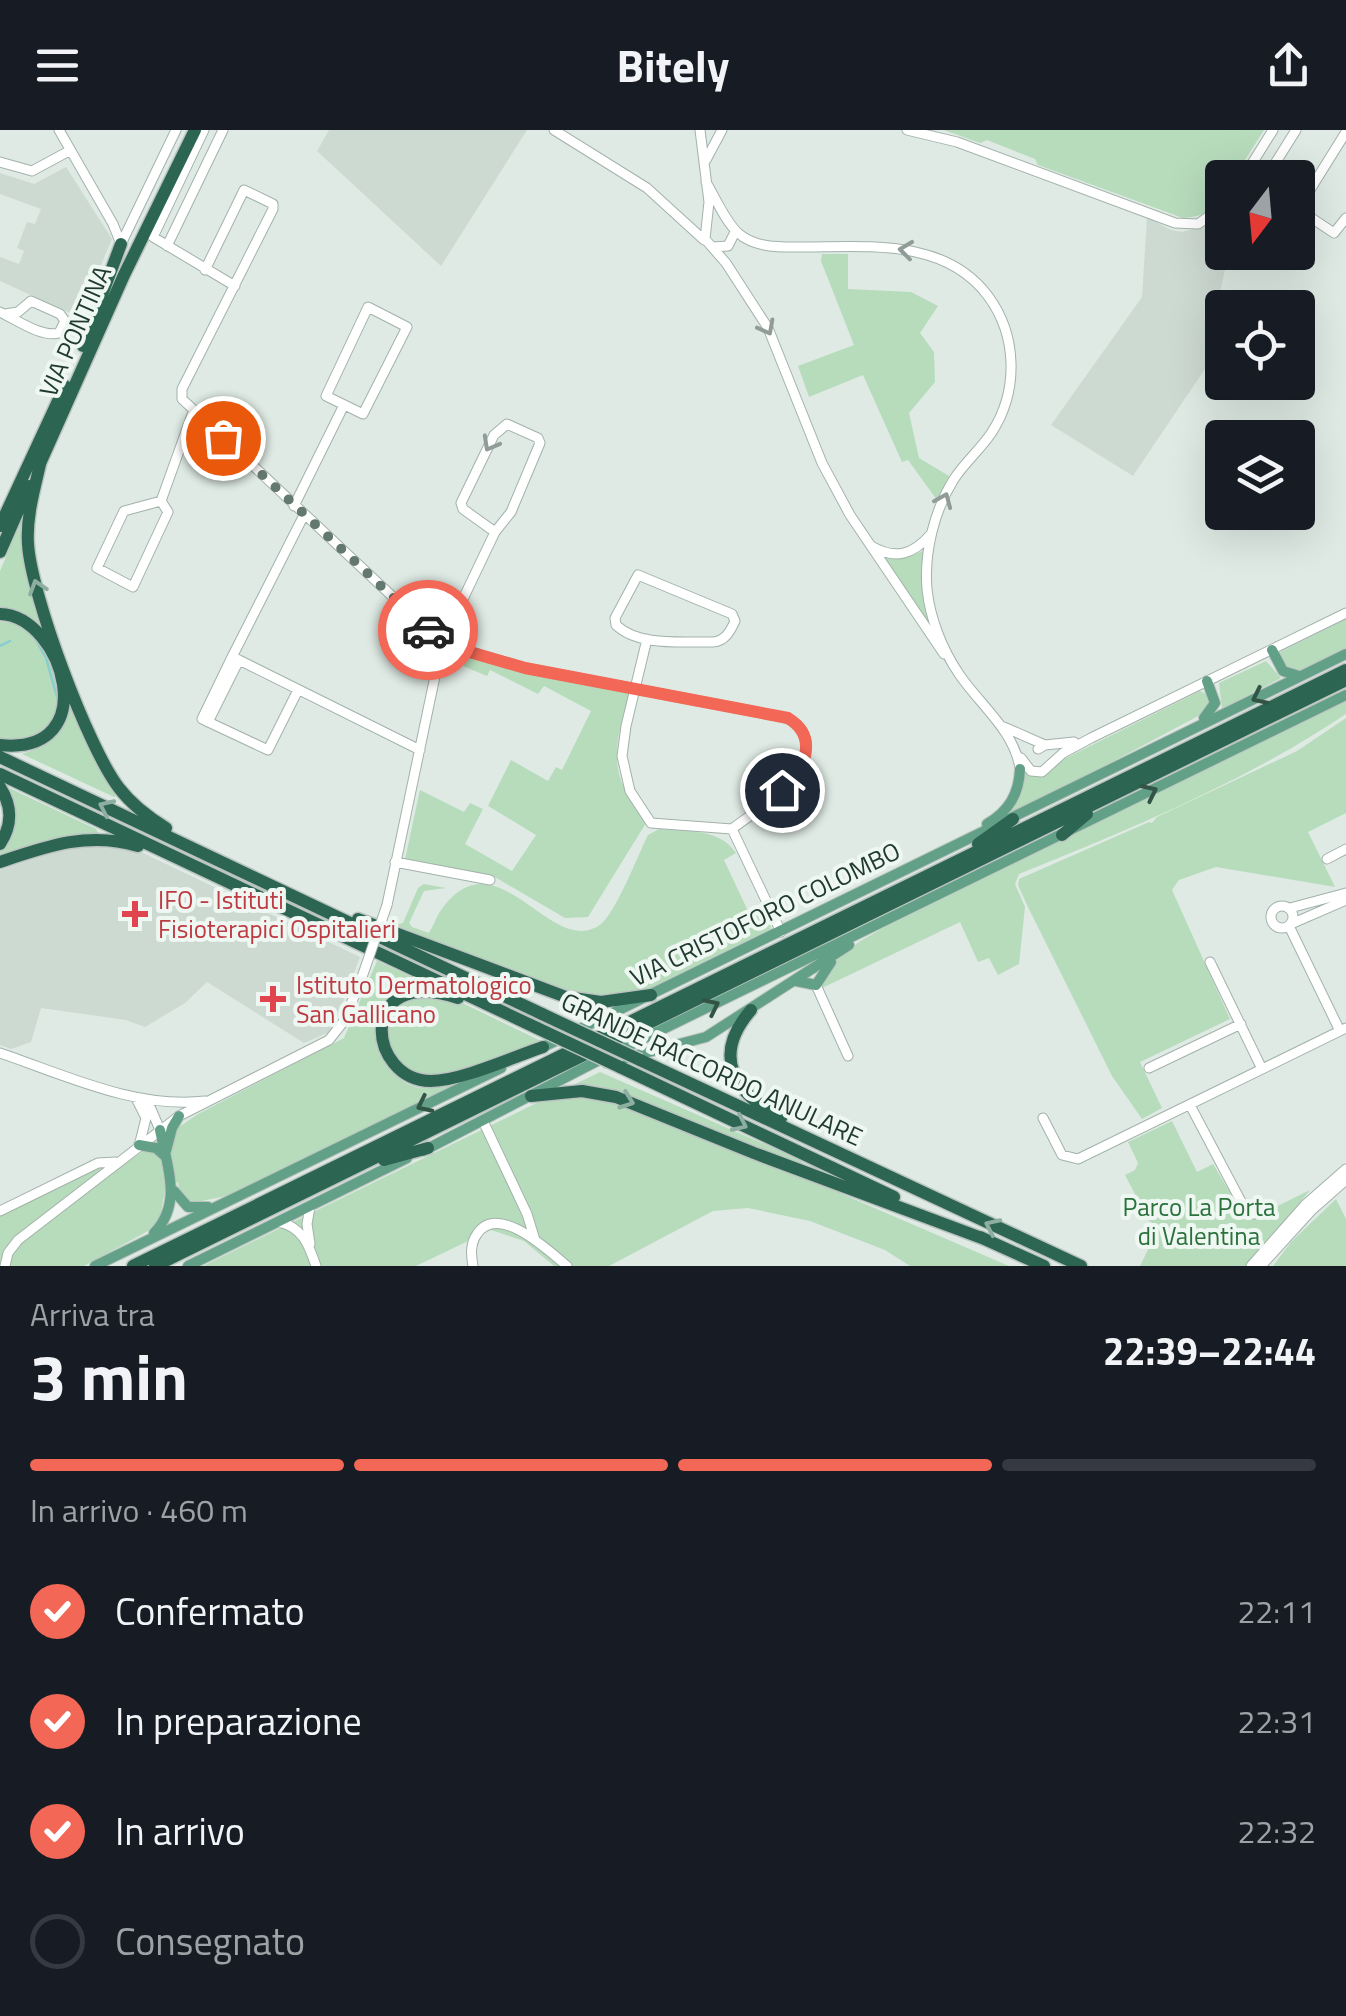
<!DOCTYPE html>
<html lang="it">
<meta charset="utf-8">
<style>
body{margin:0;font-family:"Titillium Web",sans-serif;background:#20242c;color:#f1f3f6;height:100vh;display:flex;flex-direction:column;font-size:38px;white-space:nowrap}
*{box-sizing:border-box;margin:0}
p{font-size:32px;color:#9ea1a6}
.icon{flex:none;width:55px;height:55px;fill:none;stroke:currentColor;stroke-width:2;stroke-linecap:round;stroke-linejoin:round}
.map{position:relative;height:1136px;overflow:hidden}
.panel{display:flex;flex-direction:column;background:#171b24;flex:1}
.panel>*{flex:none}
.needle{width:65px;rotate:196deg}
.controls{position:absolute;left:1205px;top:30px;display:grid;gap:20px}
.controls a{display:grid;place-items:center;width:110px;height:110px;border-radius:10px;background:#171b24;box-shadow:0 10px 40px #0002;font-size:50px}
.pin{position:absolute;display:grid;place-items:center;width:85px;height:85px;color:#fff;margin:-42px;border:5px solid #fff;border-radius:50%;box-shadow:0 2px 10px #0007}
.courier{position:absolute;display:grid;place-items:center;width:100px;height:100px;margin:-50px;border:8px solid #f26755;border-radius:50%;background:#fff;color:#222;box-shadow:0 2px 12px #0007}
.overview em{font-style:normal;font-weight:700}
.overview div{display:flex;flex-direction:column-reverse}
.overview{display:flex;align-items:center;justify-content:space-between;height:170px;padding:0 30px}
h1{font-size:65px;font-weight:700;line-height:75px}
.bar{display:grid;grid-template-columns:repeat(4,1fr);gap:15px 10px;align-content:center;height:120px;padding:0 30px}
.bar i{height:12px;border-radius:8px;background:#363941}
.bar .selected{background:#f26755}
.bar p{grid-column:span 4}
ol{padding:0 30px;list-style:none}
li{display:flex;align-items:center;gap:30px;height:110px}
li p{margin-inline-start:auto}
li .icon{padding:10px;border-radius:50%;background:#f26755;color:#fff;stroke-width:4}
li:last-child{color:#9ea1a6}
li i{width:55px;height:55px;border:5px solid #363941;border-radius:50%}
header{display:flex;justify-content:space-between;align-items:center;height:130px;padding:0 30px;background:#171b24;font-size:45px;font-weight:700}
.map>svg:first-child{display:block}
.built{fill:#cddad2}
.green{fill:#b7dcbc}
.lines{fill:none;stroke-linecap:round;stroke-linejoin:round}
.stream{stroke:#86ced0;stroke-width:2.5}
.minor-casing{stroke:#a2b2aa;stroke-width:11}
.major-casing{stroke:#bcc4c1;stroke-width:12}
.highway-casing{stroke:#bcc4c1;stroke-width:15}
.minor{stroke:#fff;stroke-width:9}
.major{stroke:#63a088;stroke-width:10}
.highway{stroke:#2c6653;stroke-width:12}
.minor-bridge-casing{stroke:#a2b2aa;stroke-width:11;stroke-linecap:butt}
.highway-bridge-casing{stroke:#bcc4c1;stroke-width:15;stroke-linecap:butt}
.minor-bridge{stroke:#fff;stroke-width:9}
.highway-bridge{stroke:#2c6653;stroke-width:12}
.oneway{stroke:#909c98}
.oneway2{stroke:#8eaea2}
.oneway3{stroke:#315446}
.done{stroke:#63786f;stroke-width:10;stroke-dasharray:0 18}
.route{stroke:#f26755;stroke-width:12}
.health-dot{fill:#e0444e;stroke:#eff7f2;stroke-width:4}
.labels{text-anchor:middle;dominant-baseline:central;stroke-width:8;stroke-linejoin:round;paint-order:stroke}
.street-label{font-size:25px;fill:#203a30;stroke:#eff7f2}
.health-label{font-size:25px;fill:#be3a42;stroke:#eff7f2;text-anchor:start}
.park-label{font-size:25px;fill:#2a713c;stroke:#eff7f2}
</style>
<header><svg class="icon" aria-label="menu" viewBox="0 0 24 24"><path d="M4 6h16M4 12h16M4 18h16"/></svg>Bitely<svg class="icon" aria-label="share" viewBox="0 0 24 24"><path d="M12 15V3M7 8l5-5 5 5M5 13v7h14v-7"/></svg></header>
<div class="map">
<svg width="1346" height="1136" viewBox="0 0 1346 1136">
<rect width="100%" height="100%" fill="#dfeae4"/>
<path class="built" d="M329,0H527L441,136L317,21Z
M66,37L112,109L79,187L0,151V127L19,134L24,121L17,118L27,92L35,94L41,79L0,64V43L34,54Z
M1222,86V122L1229,123L1212,196L1221,215L1133,346L1051,295L1142,167L1147,87L1171,100L1182,102L1207,96Z
M91,714H107L139,721L360,827L332,901L304,913L207,852L185,873L145,897L126,890L41,878L31,912L11,919L0,915V740L55,722Z"/>
<path class="green" d="M944,0H1264L1234,47L1222,48C1222,75 1211,86 1183,88L1038,35L1035,29L987,10L980,13Z
M822,124H848V159L911,162L938,176L920,203L934,222L935,252L909,283L919,328L949,346L937,370L908,330L902,332L863,245L809,267L798,236L854,215L821,131Z
M23,387L51,511C35,492 25,485 0,481V441Z
M925,420L933,499L883,427L906,428Z
M1346,489V518L1298,542L1286,540L1279,524L1282,521Z
M0,492L16,493L45,513L62,564V577L41,608L0,612Z
M446,519L630,561C613,620 607,642 646,693L588,787L565,788L493,746L405,729L420,660L464,682L470,673L483,679L465,714L512,741L536,705L488,676L511,630L548,651L556,637L562,640L591,581L544,556L538,564L490,540L487,546L465,537Z
M1266,531L1281,548L1222,579L1219,553Z
M1200,561L1206,564L1210,573L1204,583L999,692L1025,641L1037,647L1043,645L1066,628Z
M70,566L117,665L114,667L22,624C52,616 66,597 70,566Z
M1346,570V584C1246,651 1131,699 1019,744L1015,754L1025,777L1019,834L998,845L989,828L978,832L960,792L820,859C824,829 862,810 885,797Z
M1346,588V683L1308,702L1335,757L1216,737L1179,750L1172,760L1230,889L1140,932L1162,978L1142,989L1112,946L1027,775L1018,755L1019,749L1149,692L1152,693L1157,687L1297,621Z
M5,656L96,699L98,703L57,708L0,728V719L7,708Z
M659,699C687,702 720,698 736,723L724,730L748,781L760,776L771,795L770,801C730,821 664,861 622,866C562,872 454,818 396,795L403,793L418,758L424,754L446,758L424,761L409,793L412,797L429,803C434,795 437,784 444,776C499,705 552,831 601,794C616,782 638,725 648,705Z
M377,831L422,852C410,856 397,861 387,871C360,899 383,951 420,958C433,960 454,952 467,950L226,1066L192,1073L180,1066L178,1052L166,1055L160,1087L148,1101L84,1136H0V1086L98,1038L123,1035L198,984L344,908Z
M409,866L450,867L543,912L443,946H425L400,936C385,902 378,892 409,866Z
M600,942L798,1029L842,1064L1009,1136H910L885,1120L810,1091L748,1078L713,1081L609,1136H554L524,1111L491,1100L416,1136H203Z
M1172,991L1197,1042L1213,1034L1241,1081L1253,1088L1310,1060L1248,1136H1140L1159,1097L1149,1091L1125,1045L1135,1040L1138,1033L1128,1012Z
M1336,1069L1346,1089V1136H1273L1291,1112Z"/>
<g class="lines">
<path class="stream" d="M36,510L46,528L57,567
M0,516L10,511"/>
<g class="minor-casing">
<path id="minor" d="M59,0L113,94L121,114
M204,0L153,107L235,156
M554,0L647,58L704,110
M700,0L709,72L705,109L726,133L768,198L822,333L850,385L944,524
M907,0L957,12L1175,93L1198,94L1222,77
M1346,2L1298,79L1334,103L1346,88
M706,30L722,0
M0,32L32,41L69,21
M1243,48L1273,0
M1266,48L1296,0
M706,52C716,69 725,91 738,103C756,119 783,117 804,117C867,117 945,108 988,166C1017,205 1019,260 992,302C981,319 965,332 954,349C934,381 924,422 927,459C930,488 942,519 959,544C979,574 1015,601 1020,639
M121,114L176,0
M167,116L223,0
M713,117L728,116L735,102
M205,140L244,60L273,74V79L182,259V269L442,513L525,538L783,587C793,591 802,596 805,608C816,649 758,678 732,699
M368,177L407,197L363,284L326,266Z
M0,182C17,190 42,208 59,203L65,191L60,184L31,171L18,182L5,184
M161,371L124,381L97,438L133,457L168,382L161,371L193,282
M294,376L344,275
M871,416C895,430 913,425 931,404
M638,445L732,484L735,491C730,502 725,511 713,512C683,511 639,517 616,495L615,488Z
M647,509L626,596L622,626L630,661L651,693L732,699
M232,527L202,589L268,620L298,560
M239,530L420,620
M208,592L239,530L232,527L304,385
M1004,597L1045,615
M1038,619L1045,615L1074,612
M1021,628L1031,641L1042,642L1063,623L1091,608L1346,483
M732,699L781,802
M1327,729L1346,719
M395,732L490,750
M387,775L442,513L495,402L511,382L540,313L538,308L507,294L494,305L461,373L463,379L495,402
M1271 787a11 11 0 1 1 22 0a11 11 0 1 1-22 0Z
M1290,778L1346,763
M1291,794L1346,770
M1289,796L1340,901
M1210,832L1262,939
M816,855L848,926
M0,923C65,945 135,979 205,971
M1149,938L1241,894
M136,968L146,988L140,1012
M143,971L151,979L160,1000
M1190,975L1246,1081L1254,1084L1268,1077
M1043,988L1062,1025L1078,1029L1346,898
M483,991L527,1084L535,1110
M0,1081L98,1033L115,1032
M278,1092C302,1096 309,1115 316,1136
M310,1114L307,1094L310,1077
M5,1136L8,1123L18,1110L179,986L329,910L344,891L362,847
M473,1136C471,1125 470,1114 477,1104C498,1072 549,1121 567,1136
M1251,1136L1305,1075L1346,1039
M1261,1136L1311,1081L1346,1050"/>
</g>
<g class="major-casing">
<path id="major" d="M1272,520L1283,541L1299,546
M1204,588L1215,573L1207,551
M987,694C1009,681 1019,664 1020,639
M796,851L816,855L831,832
M539,919L1346,524
M618,921L1346,565
M607,933L706,907L849,815
M139,1015L156,1018L165,1026
M166,1021L172,998L179,986
M423,1021L603,928
M174,1061L188,1077H208
M154,1103C183,1073 167,1036 160,1000
M95,1136L501,938
M188,1136L407,1028"/>
</g>
<g class="highway-casing">
<path id="highway" d="M83,216L121,114
M41,330C35,357 26,386 28,414C31,465 88,618 119,658C132,675 148,687 166,698
M38,338L124,145L195,0
M0,396L65,256
M0,422L29,356
M0,484C64,486 104,626 0,615
M0,627L542,884
M0,644L537,898
M0,657C12,676 13,694 0,714
M1062,705L1087,684
M978,714L1013,689
M0,732C47,716 89,701 138,716
M358,789L566,867L601,872L651,865
M458,868C355,834 367,951 431,951C461,951 513,927 543,917
M751,880C711,926 734,963 781,988
M640,930L1081,1136
M620,937L894,1067
M531,966L582,961L616,967L754,1023L987,1110
M384,1030L428,1018
M980,1107L1044,1136
M133,1136L1346,540
M155,1136L1346,550"/>
</g>
<use href="#minor" class="minor"/>
<use href="#major" class="major"/>
<use href="#highway" class="highway"/>
<g class="minor-bridge-casing">
<path id="minor-bridge" d="M362,847L387,775"/>
</g>
<g class="highway-bridge-casing">
<path id="highway-bridge" d="M542,884L640,930
M537,898L620,937"/>
</g>
<use href="#minor-bridge" class="minor-bridge"/>
<use href="#highway-bridge" class="highway-bridge"/>
</g>
<defs><path id="oneway-chevron" d="M-2-3.5L2.5 0L-2 3.5" fill="none" stroke-width="1.6" stroke-linecap="round" stroke-linejoin="round" transform="scale(2.5)"/></defs>
<g class="oneway">
<use href="#oneway-chevron" transform="translate(906 120) rotate(-173)"/>
<use href="#oneway-chevron" transform="translate(767 198) rotate(62)"/>
<use href="#oneway-chevron" transform="translate(490 314) rotate(119)"/>
<use href="#oneway-chevron" transform="translate(944 370) rotate(-67)"/>
</g>
<g class="oneway2">
<use href="#oneway-chevron" transform="translate(37 457) rotate(-107)"/>
<use href="#oneway-chevron" transform="translate(106 677) rotate(-155)"/>
<use href="#oneway-chevron" transform="translate(627 971) rotate(20)"/>
<use href="#oneway-chevron" transform="translate(740 994) rotate(25)"/>
<use href="#oneway-chevron" transform="translate(992 1096) rotate(-155)"/>
</g>
<g class="oneway3">
<use href="#oneway-chevron" transform="translate(1259 567) rotate(154)"/>
<use href="#oneway-chevron" transform="translate(1150 662) rotate(-26)"/>
<use href="#oneway-chevron" transform="translate(712 876) rotate(-26)"/>
<use href="#oneway-chevron" transform="translate(424 975) rotate(154)"/>
</g>
<g class="lines">
<path class="done" d="M223,308L428,500"/>
<path class="route" d="M428,500L442,514L525,538L788,588C820,608 804,640 782,660"/>
</g>
<g class="health-dot">
<path d="M130 769h10v10h10v10h-10v10h-10v-10h-10v-10h10z"/>
<path d="M268 854h10v10h10v10h-10v10h-10v-10h-10v-10h10z"/>
</g>
<g class="labels">
<g class="street-label">
<text transform="translate(75 201) rotate(-66)">VIA PONTINA</text>
<text transform="translate(765 784) rotate(-26)">VIA CRISTOFORO COLOMBO</text>
<text transform="translate(712 939) rotate(25)">GRANDE RACCORDO ANULARE</text>
</g>
<g class="health-label">
<text x="158" y="770">IFO - Istituti<tspan x="158" dy="29">Fisioterapici Ospitalieri</tspan></text>
<text x="296" y="855">Istituto Dermatologico<tspan x="296" dy="29">San Gallicano</tspan></text>
</g>
<g class="park-label">
<text x="1199" y="1077">Parco La Porta<tspan x="1199" dy="29">di Valentina</tspan></text>
</g>
</g>
</svg>
<div class="controls">
<a><svg class="needle" viewBox="-14 -14 28 28"><path d="M0-13l5 13h-10z" fill="#e53935"/><path d="M0 13l5-13h-10z" fill="#9ea1a6"/></svg></a>
<a><svg class="icon" aria-label="locate" viewBox="0 0 24 24"><circle cx="12" cy="12" r="6"/><path d="M12 2v4M12 18v4M2 12h4M18 12h4"/></svg></a>
<a><svg class="icon" aria-label="layers" viewBox="0 0 24 24"><path d="M12 4l9 5-9 5-9-5zM3 14l9 5 9-5"/></svg></a>
</div>
<div class="pin" style="left:223px;top:308px;background:#ea580c"><svg class="icon" aria-label="bag" viewBox="0 0 24 24"><path d="M5 8h14l-1 12H6zM9 8a3 3 0 0 1 6 0"/></svg></div>
<div class="pin" style="left:782px;top:660px;background:#1f2937"><svg class="icon" aria-label="home" viewBox="0 0 24 24"><path d="M3 11l9-7 9 7M6 9v11h12V9"/></svg></div>
<div class="courier" style="left:428px;top:500px"><svg class="icon" aria-label="car" viewBox="0 0 24 24"><path d="M5 17H2v-5l4-1 3-4h7l3 4 3 1v5h-3M9 17h6M6 11h13"/><circle cx="7" cy="17" r="2"/><circle cx="17" cy="17" r="2"/></svg></div>
</div>
<section class="panel">
<div class="overview"><div><h1>3 min</h1><p>Arriva tra</p></div><em>22:39–22:44</em></div>
<div class="bar"><i class="selected"></i><i class="selected"></i><i class="selected"></i><i></i><p>In arrivo · 460 m</p></div>
<ol>
<li><svg class="icon" aria-label="check" viewBox="0 0 24 24"><path d="M5 12l5 5 9-10"/></svg>Confermato<p>22:11</p></li>
<li><svg class="icon" aria-label="check" viewBox="0 0 24 24"><path d="M5 12l5 5 9-10"/></svg>In preparazione<p>22:31</p></li>
<li><svg class="icon" aria-label="check" viewBox="0 0 24 24"><path d="M5 12l5 5 9-10"/></svg>In arrivo<p>22:32</p></li>
<li><i></i>Consegnato</li>
</ol>
</section>
